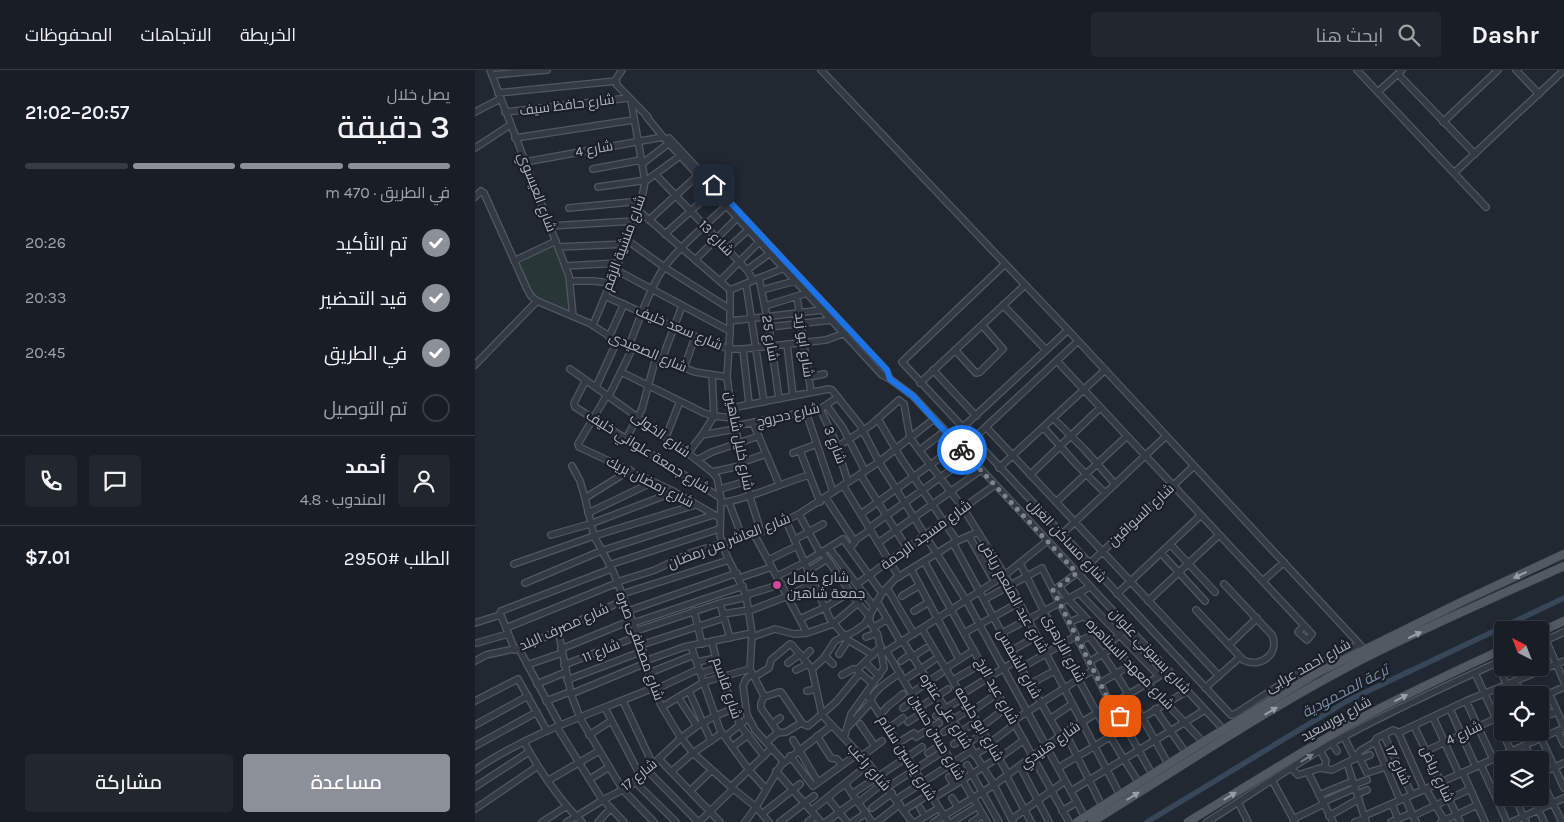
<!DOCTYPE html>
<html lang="ar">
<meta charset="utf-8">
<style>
body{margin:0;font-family:Karla,Cairo,sans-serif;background:#22272e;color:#f1f3f6;direction:rtl;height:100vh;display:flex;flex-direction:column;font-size:19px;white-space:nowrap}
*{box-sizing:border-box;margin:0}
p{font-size:16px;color:#9fa2a7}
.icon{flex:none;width:28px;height:28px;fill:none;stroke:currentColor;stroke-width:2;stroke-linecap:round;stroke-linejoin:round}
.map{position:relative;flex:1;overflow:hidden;direction:ltr}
.drawer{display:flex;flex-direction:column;background:#191e26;width:475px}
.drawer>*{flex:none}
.needle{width:32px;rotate:318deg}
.tools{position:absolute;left:1019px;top:551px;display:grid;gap:10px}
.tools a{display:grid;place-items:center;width:55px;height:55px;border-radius:5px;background:#191e26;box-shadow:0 2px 8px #0003,0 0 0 1px #373c43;font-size:25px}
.pin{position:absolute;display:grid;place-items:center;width:42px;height:42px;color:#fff;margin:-21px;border-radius:10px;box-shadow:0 2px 8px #0006}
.courier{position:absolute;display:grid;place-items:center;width:50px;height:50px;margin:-25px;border:4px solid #1a73e8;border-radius:50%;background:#fff;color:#222;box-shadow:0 1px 6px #0007}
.summary em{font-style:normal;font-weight:600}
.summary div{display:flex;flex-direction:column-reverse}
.summary{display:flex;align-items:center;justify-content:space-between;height:85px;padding:0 25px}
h1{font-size:32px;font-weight:600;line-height:38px}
.bar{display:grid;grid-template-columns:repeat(4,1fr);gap:8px 5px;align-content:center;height:60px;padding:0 25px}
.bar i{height:6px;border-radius:4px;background:#373c43}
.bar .on{background:#8c9099}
.bar p{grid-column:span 4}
.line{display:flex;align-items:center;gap:12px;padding:0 25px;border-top:1px solid #373c43}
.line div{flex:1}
.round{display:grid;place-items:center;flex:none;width:52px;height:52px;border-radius:5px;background:#22272e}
ol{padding:0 25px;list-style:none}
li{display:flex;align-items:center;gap:15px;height:55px}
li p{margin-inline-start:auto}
li .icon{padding:5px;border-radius:50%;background:#8c9099;color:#fff;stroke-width:4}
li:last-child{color:#9fa2a7}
li i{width:28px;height:28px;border:2px solid #373c43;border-radius:50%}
.primary-button{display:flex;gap:10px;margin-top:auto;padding:10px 25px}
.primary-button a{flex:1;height:58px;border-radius:5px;background:#8c9099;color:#fff;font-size:20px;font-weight:600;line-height:58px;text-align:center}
.primary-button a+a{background:#22272e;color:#f1f3f6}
header{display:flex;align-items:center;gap:30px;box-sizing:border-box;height:70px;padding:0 25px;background:#191e26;border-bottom:1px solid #373c43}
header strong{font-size:24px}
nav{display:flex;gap:28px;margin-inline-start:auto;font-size:18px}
.search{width:350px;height:45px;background:#22272e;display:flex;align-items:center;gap:12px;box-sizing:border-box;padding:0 18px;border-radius:5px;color:#9fa2a7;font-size:19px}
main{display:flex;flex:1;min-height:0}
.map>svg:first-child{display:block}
.green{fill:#273737}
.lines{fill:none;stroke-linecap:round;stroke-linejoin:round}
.canal{stroke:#38465a;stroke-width:5.5}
.minor-casing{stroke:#515861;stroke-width:8}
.major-casing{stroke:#3d434c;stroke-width:9}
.minor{stroke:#343a43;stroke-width:5.5}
.major{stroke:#525963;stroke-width:8}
.oneway{fill:#979ea9}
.oneway2{fill:#777e88}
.done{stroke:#7d848e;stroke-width:5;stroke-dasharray:0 9}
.route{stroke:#1a73e8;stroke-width:6}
.hotel-dot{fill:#d1479c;stroke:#1a1f27;stroke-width:2}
.labels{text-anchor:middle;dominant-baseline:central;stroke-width:4.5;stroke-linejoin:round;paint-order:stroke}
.street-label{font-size:14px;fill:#aeb5c0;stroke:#1a1f27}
.poi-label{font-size:14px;fill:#aeb5c0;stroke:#1a1f27;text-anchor:start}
.water-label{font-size:15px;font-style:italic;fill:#7a8ca5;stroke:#1a1f27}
</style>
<header>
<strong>Dashr</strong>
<div class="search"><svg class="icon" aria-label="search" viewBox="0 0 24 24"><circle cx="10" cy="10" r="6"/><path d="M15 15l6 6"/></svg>ابحث هنا</div>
<nav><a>الخريطة</a><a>الاتجاهات</a><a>المحفوظات</a></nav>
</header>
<main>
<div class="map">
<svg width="1089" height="752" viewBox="0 0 1089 752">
<rect width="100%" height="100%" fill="#212832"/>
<path class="green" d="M78,175L94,213L96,242L64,230L59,226L44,194Z"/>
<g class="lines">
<path class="canal" d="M672,752L872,631L1089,528"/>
<g class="minor-casing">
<path id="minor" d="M15,0L94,206L98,246
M147,0L141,9L142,15L173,47
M346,0L593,260L889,579
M882,0L1011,137
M1041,0L1064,24
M923,4L1000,84
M17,5L72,0
M903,22L927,0
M23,23L141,11
M0,42L25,29
M30,42L154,28
M171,46L188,67L407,305L415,309L438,326L748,659
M968,52L1023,0
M40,68L158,50
M194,68L411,300L415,309
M0,78L35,55
M50,92L188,67
M167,94L194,73
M118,99L166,90
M979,103L1089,0
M181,105L272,200L278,210
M123,117L172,110L205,86
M0,127L6,121L9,123L52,219L56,226L62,231L114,253L142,271L220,302L252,307
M94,138L166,131
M163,140L255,220V261L252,307L256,338L275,427L286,462
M174,150L223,105
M75,156L159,151
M190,164L238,121
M152,170L189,197L255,239
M83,177L151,174
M252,179L273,160
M220,190L262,148
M39,191L81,171
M530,194L427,292L756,645L760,644L814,609L884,574
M90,196L143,193
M141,200L255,261
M272,200L295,183
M284,208L294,257L304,329
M96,211H118L136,213
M245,211L284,172
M271,214L289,332
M255,220L309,198
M287,220L320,211
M130,226L237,274L255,279H268L351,270L370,263
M322,227L336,322
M528,235L571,280
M290,236L332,223
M255,251L347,240
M118,255C131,224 144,194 155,162C161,145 168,129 170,111L156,30
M294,257L357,250
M134,267L149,234
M312,274L318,326
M154,276C163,253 176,214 191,195C208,173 231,155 251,136
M268,279L274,334
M480,280L501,303L505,302L528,279L507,255
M187,289L207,236
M582,291L837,564L832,570L823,562L829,556
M0,295L62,231
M209,298L220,267
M95,299L213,383L237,402L242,408L246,428L245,466L251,484L271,525L277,563L275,599L289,626L286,633V638L303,662
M458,300L501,346
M146,302L229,343L239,346L258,348
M334,307L349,304
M111,310L99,333L100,337L246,428
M445,313L550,215
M121,317L142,271
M132,325L103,374L104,377L196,420L245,448
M134,326L158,277
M429,334L435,368L488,438L530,505L645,725
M352,336L368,358L390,401
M256,338L354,319L357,320L385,355L404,392L491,530L610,747
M345,339L359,368L373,412
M331,342L358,422
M578,348L610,380L640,414
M403,349L427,390L482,471
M278,353L304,414
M260,356L345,339L363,327
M511,357L744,606
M568,357L601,394L630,423
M487,358L593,260
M227,365L260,359
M191,367L205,331
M151,369L167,339L181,287
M498,369L603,271
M362,377L396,355L424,330L429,334
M445,380L470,361
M325,381L345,432
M213,383L227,365L239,346L237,305
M318,383L342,374
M222,390L237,382L284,366
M268,392L291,384
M97,396L105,411L110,428L119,466L138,501L147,524L161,561L178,618L187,637L204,665L218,683L256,717L281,737L294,752
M524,398L630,300
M237,402L269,395
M385,404L432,478
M555,405L625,338
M368,415L424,507
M245,419L272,411
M110,428L155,400
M351,428L380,472L375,478
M254,432L267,467
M581,432L652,366
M246,433C277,428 304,414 334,405
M113,443L178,412
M324,444L345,483
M386,444L483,375
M311,451L355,549L373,570L398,585
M394,458L494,387
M279,464L332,563
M76,465L115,454L199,422
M586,465L691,366
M494,466L519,511
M319,470L348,454
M379,471L395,460
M403,473L506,400
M478,473L546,598L585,666
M695,474L740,522
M354,478L399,537
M347,482L383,533L395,547
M686,483L730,531
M293,490L322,476
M449,491L594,752
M545,493C582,568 619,644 664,713
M39,494L119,466L220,435
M614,494L719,396
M134,495L244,459
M436,499L484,589
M333,501L352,489
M302,506L329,493L368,469L407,523
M264,508L297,497
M788,511L809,492
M142,512L180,500L215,483L291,460L324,444L404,392L459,349
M50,513L126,481L238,445
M382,514L520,415
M584,516L593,529L728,672
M412,518L439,564
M582,518L602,503
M604,523L684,606
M147,524L254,490
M642,524L726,445
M271,525L307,514
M427,526L445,515
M510,529L567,498L635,633L639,636L677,704
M402,531L425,571L429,573L518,713L538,752
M673,531L744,465
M245,533L255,568
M721,540L768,590C786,599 805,583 797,565L749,514
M153,541L262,503
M219,541L227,574
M274,541L313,526L338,513
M439,541L454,532
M248,544L274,540
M325,549L349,538L375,522
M595,552L609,546
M0,553L25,545
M158,553L268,516
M399,557L413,549
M31,558L142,513
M447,559L532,702L533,709L556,752
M83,560L96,624L105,648L148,720L179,752
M161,561L245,533L272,527
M489,563L545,532
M527,563L615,517
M614,566C645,606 669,650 693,694
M277,567L300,559L319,564L332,563L358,554L383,533
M391,567L402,563
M1071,570L1089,612
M237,572L245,605L248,610L265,655L289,686
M604,572L623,561
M2,573L33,564
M635,573L653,557
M1065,573L1089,562
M166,575L249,548
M754,575L782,548
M216,576L245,660L274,700L291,719
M44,579L85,655
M86,579L157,550
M40,580L25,543L26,541L136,499
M536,581L562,566
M412,582L512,752
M364,584L373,570
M407,584L530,505L572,471
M350,586L358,594
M437,587L451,578
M328,588L335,581
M0,591L11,585L48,577L149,530
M170,591L209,577L277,563
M426,591L436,584
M222,592L241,588
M390,592L404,606
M614,592L639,577
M313,593L325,584
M1022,593L1036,625
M52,595L87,583
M89,595L163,566
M471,598L499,580
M546,598L601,566
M337,599L348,589L360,571L380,561L390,554L407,523L420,509L480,472L503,462
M321,600L333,594
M383,601L398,614
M174,603L219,585
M226,603L243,598
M1000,603L1036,681
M277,604L271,609L268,616L272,645L280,660L309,692
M367,605L378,599H383L406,576
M279,607L294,598L296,590L315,574L317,575L337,599L347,645L394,694L437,752
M92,610L168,581
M429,610L459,590
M478,610L506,594
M1038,612L1054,625
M625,613L656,595
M62,614L91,602
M555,614L579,601
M730,618L765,587
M179,620L224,599
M214,621L236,671
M332,621L341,619
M391,623L473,752
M437,623L466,603
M1074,623L1089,657
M96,624L171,593
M487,624L542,590
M203,627L222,656
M289,627L304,622H306L327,653
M1065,628L1089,617
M0,631L43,609L72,661
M71,631L95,622
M148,631L178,695
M991,631L1018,689
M1065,634L1077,644
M187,637L229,612L275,599
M445,637L473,619
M130,638L166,707
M428,638L440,629
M470,639L489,627
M680,639L711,683
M975,639L1001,697
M497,641L523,623
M405,645L413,636L428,624
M461,646L471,640
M958,647L984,704
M575,649L597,634
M1065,649L1082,641
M477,650L489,643
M538,651L618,600
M433,652L448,642
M297,654L305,648
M385,654L400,676
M0,655L53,626
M374,656L395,633C397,621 415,610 425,603
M939,656L985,752
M82,657L126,728L149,752
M506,657L531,638
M413,659L428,648
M1083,661L1089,674
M469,662L480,655
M485,662L496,655
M590,662L627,736
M1054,662L1058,672
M923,663L991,631L1089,591
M114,665L136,651
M909,665L937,725
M342,666L356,688L362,689L367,695
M250,667L273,648
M441,667L464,653
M869,667L880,689
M369,668L376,644L409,598L403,566L394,550
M1066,668L1089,718
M318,670L343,712
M49,672C61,695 87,734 107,752
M292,672L302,663L311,662L326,653L333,656L361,632L385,603
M423,673L439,663
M515,673L540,654
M857,673L862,681
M479,674L489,668
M492,674L504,666
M1050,675L1057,690
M0,676L62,642
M257,677L273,665
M845,680L851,691L850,695L852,699
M951,681L1028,645
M1038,681L1042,690
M453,683L467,674
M883,684L892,703L911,697
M499,685L512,677
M315,686L338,716L384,683
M387,686L407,671
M524,688L549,670
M1022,688L1028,700
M184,689L245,752
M885,689L895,685
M872,693L891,752
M492,695L524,752
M1006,695L1032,752
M545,696L574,752
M583,698L712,621
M816,698L823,705L845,698L857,700L881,688L885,681L900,672
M0,700C54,663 118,643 178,618
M172,700L223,752
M197,701L218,683L247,663
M301,701L346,752
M833,702L858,752
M988,703L1010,752
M1065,704L1089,693
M474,707L479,715
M1065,707L1087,752
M115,709L134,697
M74,710L124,681
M797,710L820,752
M160,712L201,752
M371,715L397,752
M879,715L892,710
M0,717L54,682
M256,717L297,678
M413,717L470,680
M951,719L969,750
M215,721L237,700
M596,721L730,640
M377,724L447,677
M882,724L892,720
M844,725L878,711
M353,728L372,752
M458,728L518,691
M477,728L483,737
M930,728L941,752
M1040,728L1051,752
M1058,728L1069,752
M422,729L496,681
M925,730L900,671L902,668L918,660L923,662L949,720
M763,732L773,752
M848,732L880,718
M383,733L409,712
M917,734L923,749
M397,738L417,723
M445,738L450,746
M0,739L63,696
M337,740L394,694
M429,740L455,724
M587,741L602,732
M287,744L325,714
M854,746L884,729
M889,746L1089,658
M938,746L995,719
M537,749L590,711
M818,749L849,734
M67,752L92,736
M92,752L128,730L155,716L206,668L222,656L240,646L258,639
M123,752L136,738
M224,752L258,719
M270,752L281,737L306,695L356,656
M305,752L339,726
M333,752L341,746
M351,752L381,730
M378,752L391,743
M402,752L425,734
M441,752L464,738
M459,752L519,715L590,662L693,601
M477,752L503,736
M497,752L508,745
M732,752C773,726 814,698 857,673C912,643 970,616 1028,590
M880,752L890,749
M916,752L937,743
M966,752L1002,735
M1037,752L1089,728"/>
</g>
<g class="major-casing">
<path id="major" d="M1065,562L1089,551
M602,752L728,672L842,603L986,532L1089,484
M617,752C706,697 793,638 886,590C953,556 1021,527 1089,496
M713,752C772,716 830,679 890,646C935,622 981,601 1028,579"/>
</g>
<use href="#minor" class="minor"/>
<use href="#major" class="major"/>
</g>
<defs><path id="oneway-solid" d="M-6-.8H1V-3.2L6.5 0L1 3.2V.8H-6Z" transform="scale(1.25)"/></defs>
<g class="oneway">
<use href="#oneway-solid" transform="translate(1045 505) rotate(155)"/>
<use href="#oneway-solid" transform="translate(940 565) rotate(-25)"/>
<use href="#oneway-solid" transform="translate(926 628) rotate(-27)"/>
<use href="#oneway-solid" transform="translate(796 641) rotate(-31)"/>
<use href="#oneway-solid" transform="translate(658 726) rotate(-32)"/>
<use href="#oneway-solid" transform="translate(755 726) rotate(-32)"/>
</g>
<use class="oneway2" href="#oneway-solid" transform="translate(832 688) rotate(-32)"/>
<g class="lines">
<path class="done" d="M487,380L602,503L578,520L635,633L639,636L645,646"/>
<path class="route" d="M239,115L412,300L415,309L438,326L487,380"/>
</g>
<circle class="hotel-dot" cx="302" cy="515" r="5"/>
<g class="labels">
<g class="street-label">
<text transform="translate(92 35) rotate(-7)">شارع حافظ سيف</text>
<text transform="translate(119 79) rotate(-10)">شارع 4</text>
<text transform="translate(62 122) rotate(69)">شارع العيسوي</text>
<text transform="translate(241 168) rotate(46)">شارع 13</text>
<text transform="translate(149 173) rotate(-70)">شارع منشية الزقم</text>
<text transform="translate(204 258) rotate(23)">شارع سعد خليف</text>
<text transform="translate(295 268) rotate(81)">شارع 25</text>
<text transform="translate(329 275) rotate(82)">شارع ابو زيد</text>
<text transform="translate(173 282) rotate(23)">شارع الصعيدى</text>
<text transform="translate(313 345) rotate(-13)">شارع دحروج</text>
<text transform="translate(186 364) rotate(36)">شارع الخولى</text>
<text transform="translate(264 371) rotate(79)">شارع خليل شاهين</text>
<text transform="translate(360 375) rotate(69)">شارع 3</text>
<text transform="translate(173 382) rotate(32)">شارع جمعة علواني خليف</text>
<text transform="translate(175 412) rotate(27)">شارع رمضان بريك</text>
<text transform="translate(666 445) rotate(-43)">شارع السواقين</text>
<text transform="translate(451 465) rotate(-36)">شارع مسجد الرحمة</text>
<text transform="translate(254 471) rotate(-21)">شارع العاشر من رمضان</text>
<text transform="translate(592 471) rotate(47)">شارع مساكن الغزل</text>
<text transform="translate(539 527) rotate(61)">شارع عبد المنعم رياض</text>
<text transform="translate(89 557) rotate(-24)">شارع مصرف البلد</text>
<text transform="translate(165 576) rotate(70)">شارع مصطفى صبره</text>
<text transform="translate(589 578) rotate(62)">شارع الازهرى</text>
<text transform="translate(126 581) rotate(-22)">شارع 11</text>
<text transform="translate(675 581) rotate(47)">شارع بسيوني علوان</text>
<text transform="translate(544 594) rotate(61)">شارع الشمس</text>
<text transform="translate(655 594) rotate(46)">شارع معهد السناهره</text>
<text transform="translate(833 596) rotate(-29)">شارع احمد عرابى</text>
<text transform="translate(252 618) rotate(71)">شارع قاسم</text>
<text transform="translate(522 621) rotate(61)">شارع عيد الرخ</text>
<text transform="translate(471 641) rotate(58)">شارع على عنتره</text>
<text transform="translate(861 649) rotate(-29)">شارع بورسعيد</text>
<text transform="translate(504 654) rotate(60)">شارع ابو حليمه</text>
<text transform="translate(989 663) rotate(-25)">شارع 4</text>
<text transform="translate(462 667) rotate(60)">شارع حسن حسين</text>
<text transform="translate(575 675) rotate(-35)">شارع هنيدي</text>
<text transform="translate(432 688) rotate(58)">شارع ياسين سلام</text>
<text transform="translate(923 695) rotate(65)">شارع 17</text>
<text transform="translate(394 697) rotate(49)">شارع راغب</text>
<text transform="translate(962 704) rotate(65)">شارع رياض</text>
<text transform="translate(164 705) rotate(-39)">شارع 17</text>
</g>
<g class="poi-label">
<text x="312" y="507">شارع كامل<tspan x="312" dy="16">جمعة شاهين</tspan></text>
</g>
<g class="water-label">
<text transform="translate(870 621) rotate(-28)">ترعة المحمودية</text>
</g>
</g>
</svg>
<div class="tools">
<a><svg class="needle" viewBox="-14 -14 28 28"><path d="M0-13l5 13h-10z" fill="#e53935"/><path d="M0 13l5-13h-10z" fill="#9fa2a7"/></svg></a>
<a><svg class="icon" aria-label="locate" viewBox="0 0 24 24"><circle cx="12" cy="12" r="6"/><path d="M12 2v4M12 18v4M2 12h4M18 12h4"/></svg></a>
<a><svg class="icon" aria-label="layers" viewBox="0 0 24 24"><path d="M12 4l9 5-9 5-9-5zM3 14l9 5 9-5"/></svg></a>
</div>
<div class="pin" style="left:645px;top:646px;background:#ea580c"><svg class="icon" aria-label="bag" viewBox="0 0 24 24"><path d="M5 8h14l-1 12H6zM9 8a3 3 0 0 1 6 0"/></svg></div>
<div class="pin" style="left:239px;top:115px;background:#1f2937"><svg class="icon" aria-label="home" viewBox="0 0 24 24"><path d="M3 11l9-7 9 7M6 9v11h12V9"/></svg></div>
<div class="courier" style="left:487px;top:380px"><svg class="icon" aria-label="bike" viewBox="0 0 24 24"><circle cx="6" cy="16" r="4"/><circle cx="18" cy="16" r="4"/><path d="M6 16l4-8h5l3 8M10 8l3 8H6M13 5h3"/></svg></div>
</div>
<section class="drawer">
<div class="summary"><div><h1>3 دقيقة</h1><p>يصل خلال</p></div><em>20:57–21:02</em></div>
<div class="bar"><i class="on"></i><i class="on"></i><i class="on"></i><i></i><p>في الطريق · 470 m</p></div>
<ol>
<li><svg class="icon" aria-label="check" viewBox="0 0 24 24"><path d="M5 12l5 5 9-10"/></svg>تم التأكيد<p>20:26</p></li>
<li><svg class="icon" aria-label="check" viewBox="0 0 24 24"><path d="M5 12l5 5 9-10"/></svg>قيد التحضير<p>20:33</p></li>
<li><svg class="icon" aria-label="check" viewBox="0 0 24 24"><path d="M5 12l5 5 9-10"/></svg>في الطريق<p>20:45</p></li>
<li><i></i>تم التوصيل</li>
</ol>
<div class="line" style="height:90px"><a class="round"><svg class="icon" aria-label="person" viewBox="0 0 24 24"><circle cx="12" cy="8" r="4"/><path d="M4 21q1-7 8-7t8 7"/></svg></a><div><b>أحمد</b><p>المندوب · 4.8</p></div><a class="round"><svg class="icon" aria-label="chat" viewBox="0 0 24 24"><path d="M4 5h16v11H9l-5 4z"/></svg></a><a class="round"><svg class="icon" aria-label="phone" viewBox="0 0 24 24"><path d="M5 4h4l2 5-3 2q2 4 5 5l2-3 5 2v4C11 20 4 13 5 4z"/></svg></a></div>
<div class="line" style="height:65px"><div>الطلب #2950</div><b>$7.01</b></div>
<div class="primary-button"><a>مساعدة</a><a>مشاركة</a></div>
</section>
</main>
